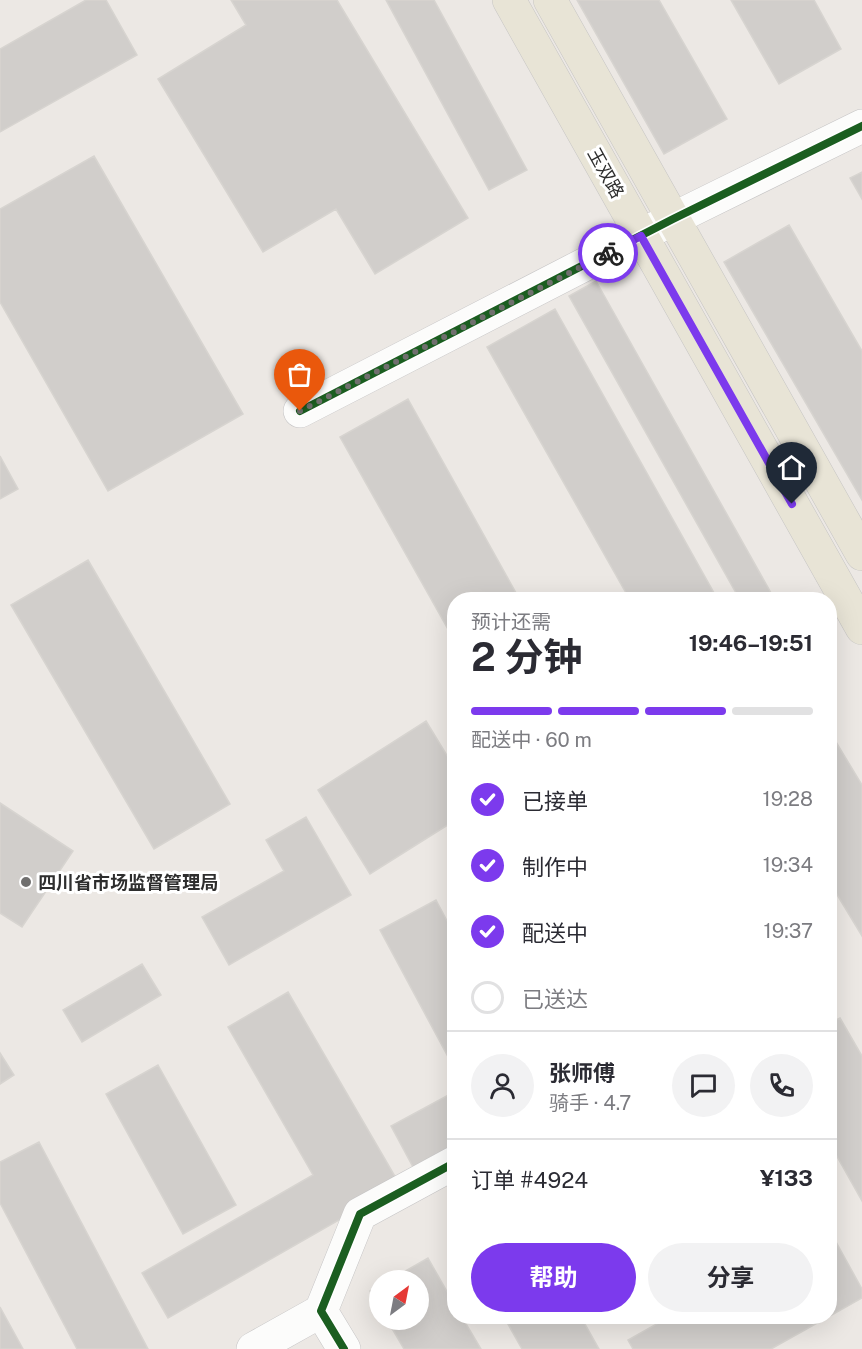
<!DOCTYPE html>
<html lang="zh">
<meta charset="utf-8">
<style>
body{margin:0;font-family:"Public Sans","Noto Sans SC",sans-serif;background:#f2f2f3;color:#2b2b33;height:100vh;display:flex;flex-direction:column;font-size:22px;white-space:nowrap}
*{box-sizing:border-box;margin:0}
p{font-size:20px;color:#7c7c81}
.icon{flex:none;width:33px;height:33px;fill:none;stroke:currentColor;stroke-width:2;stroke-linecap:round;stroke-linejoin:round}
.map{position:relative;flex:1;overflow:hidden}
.sheet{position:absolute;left:447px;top:592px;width:390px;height:732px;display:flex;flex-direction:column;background:#fff;border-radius:24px;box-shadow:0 6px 24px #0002}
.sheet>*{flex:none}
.needle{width:39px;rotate:32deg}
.controls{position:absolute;left:369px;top:1270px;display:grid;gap:12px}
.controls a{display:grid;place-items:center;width:60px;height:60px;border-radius:50%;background:#fff;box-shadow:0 6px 24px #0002;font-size:30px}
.pin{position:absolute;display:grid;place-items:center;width:51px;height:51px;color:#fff;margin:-62px -26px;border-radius:50% 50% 50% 0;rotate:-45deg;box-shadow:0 0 6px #0007}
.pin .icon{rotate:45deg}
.courier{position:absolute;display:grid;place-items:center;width:60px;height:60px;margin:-30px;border:4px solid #7c3aed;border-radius:50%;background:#fff;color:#222;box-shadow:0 2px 8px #0007}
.head em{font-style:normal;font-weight:700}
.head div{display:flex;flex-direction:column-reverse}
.head{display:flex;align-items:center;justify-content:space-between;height:102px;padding:0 24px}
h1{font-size:39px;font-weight:700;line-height:45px}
.bar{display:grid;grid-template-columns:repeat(4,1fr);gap:9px 6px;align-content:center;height:72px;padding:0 24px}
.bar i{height:8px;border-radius:4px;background:#e1e1e2}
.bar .selected{background:#7c3aed}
.bar p{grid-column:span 4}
.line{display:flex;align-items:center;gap:15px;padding:0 24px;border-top:2px solid #e1e1e2}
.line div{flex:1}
.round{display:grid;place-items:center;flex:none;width:63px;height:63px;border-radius:32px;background:#f2f2f3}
ol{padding:0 24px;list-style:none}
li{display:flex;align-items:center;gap:18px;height:66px}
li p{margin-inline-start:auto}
li .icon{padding:6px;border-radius:50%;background:#7c3aed;color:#fff;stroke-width:4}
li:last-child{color:#7c7c81}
li i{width:33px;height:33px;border:3px solid #e1e1e2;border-radius:50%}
.cta{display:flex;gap:12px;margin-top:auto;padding:12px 24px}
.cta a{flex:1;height:69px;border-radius:36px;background:#7c3aed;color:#fff;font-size:24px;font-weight:700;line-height:69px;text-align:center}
.cta a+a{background:#f2f2f3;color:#2b2b33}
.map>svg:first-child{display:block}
.building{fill:#d1cecb;stroke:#d7d4d0;stroke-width:1.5}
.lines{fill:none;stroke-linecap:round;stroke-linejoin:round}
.minor-casing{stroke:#c5c4c5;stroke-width:34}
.major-casing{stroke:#c6c5c4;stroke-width:34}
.minor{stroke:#fcfcfb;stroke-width:33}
.major{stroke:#e8e4d6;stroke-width:33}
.cycleway-casing{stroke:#fff;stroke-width:11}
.cycleway{stroke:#1b5e20;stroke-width:8}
.done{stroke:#706f6e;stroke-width:6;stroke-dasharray:0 10.8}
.route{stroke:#7c3aed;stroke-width:8}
.poi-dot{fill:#706f6e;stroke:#fff;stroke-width:2}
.labels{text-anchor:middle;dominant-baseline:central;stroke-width:6;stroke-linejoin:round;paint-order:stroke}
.street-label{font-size:18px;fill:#2e2e2e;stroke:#fff}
.poi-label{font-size:18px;font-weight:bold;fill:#2e2e2e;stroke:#fff;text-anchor:start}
</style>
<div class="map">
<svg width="862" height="1349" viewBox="0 0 862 1349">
<rect width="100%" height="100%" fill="#ece8e4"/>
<path class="building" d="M86,0H106L137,55L0,132V49Z
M231,0H337L468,218L375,274L336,209L263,252L158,79L246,25Z
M386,0H434L527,170L489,190Z
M577,0H659L727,119L664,154Z
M731,0H814L841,49L779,84Z
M94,156L243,414L108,491L0,302V209Z
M862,172V199L850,178Z
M789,225L862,351V500L724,262Z
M596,281L775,600H740L569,296Z
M555,309L718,600H630L487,347Z
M408,399L520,600H454V640L340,437Z
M0,456L18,489L0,499Z
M88,560L230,804L154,849L11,605Z
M426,721L454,767V821L370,874L318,790Z
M830,732L862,785V936L830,883Z
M0,803L73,851L22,927L0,913Z
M306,817L351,895L229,965L202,917L284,871L266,840Z
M436,900L454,934V1068L380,930Z
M142,964L161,995L82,1042L63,1010Z
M288,992L400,1185L168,1318L142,1273L313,1175L228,1027Z
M840,1018L862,1056V1201L830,1144V1023Z
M0,1053L14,1075L0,1084Z
M158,1065L236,1205L183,1234L106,1094Z
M454,1092V1145L413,1167L391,1126Z
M39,1142L148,1349H77L0,1203V1162Z
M830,1231L862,1289V1298L830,1316Z
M428,1258L454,1304V1317H462L481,1349H404L387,1320H418V1281H388Z
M380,1286V1307L370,1291Z
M0,1307L23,1349H0Z
M504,1317H581L599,1349H522Z
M669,1317H828L771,1349H633L628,1340Z"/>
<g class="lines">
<g class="minor-casing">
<path id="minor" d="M300,411L673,219L862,126
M253,1349L321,1311
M344,1349L321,1311L360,1214L454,1163"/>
</g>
<g class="major-casing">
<path id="major" d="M509,0L862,628
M550,0L862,554"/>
</g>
<use href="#minor" class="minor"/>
<use href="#major" class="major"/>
<g class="cycleway-casing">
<path id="cycleway" d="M300,411L673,219L862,126
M344,1349L321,1311L360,1214L454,1163"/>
</g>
<use href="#cycleway" class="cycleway"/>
</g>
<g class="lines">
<path class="done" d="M300,411L608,253"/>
<path class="route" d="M608,253L641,236L792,504"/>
</g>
<circle class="poi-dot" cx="26" cy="882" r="6"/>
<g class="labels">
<g class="street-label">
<text transform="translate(606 173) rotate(61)">玉双路</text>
</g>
<g class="poi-label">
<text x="38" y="882">四川省市场监督管理局</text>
</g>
</g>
</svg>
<div class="controls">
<a><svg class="needle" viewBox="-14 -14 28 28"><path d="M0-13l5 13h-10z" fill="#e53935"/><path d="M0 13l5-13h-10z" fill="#7c7c81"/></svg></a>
</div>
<div class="pin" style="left:300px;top:411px;background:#ea580c"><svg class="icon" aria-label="bag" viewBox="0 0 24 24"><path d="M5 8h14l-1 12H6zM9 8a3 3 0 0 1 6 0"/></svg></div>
<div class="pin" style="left:792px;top:504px;background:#1f2937"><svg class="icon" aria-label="home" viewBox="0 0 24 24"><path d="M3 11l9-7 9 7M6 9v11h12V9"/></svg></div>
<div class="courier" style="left:608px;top:253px"><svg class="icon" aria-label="bike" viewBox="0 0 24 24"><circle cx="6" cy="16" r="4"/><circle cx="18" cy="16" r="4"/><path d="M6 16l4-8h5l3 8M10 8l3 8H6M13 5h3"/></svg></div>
<section class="sheet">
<div class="head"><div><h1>2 分钟</h1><p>预计还需</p></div><em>19:46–19:51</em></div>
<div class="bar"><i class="selected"></i><i class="selected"></i><i class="selected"></i><i></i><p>配送中 · 60 m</p></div>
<ol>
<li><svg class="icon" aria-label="check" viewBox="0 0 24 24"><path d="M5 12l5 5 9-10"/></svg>已接单<p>19:28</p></li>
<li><svg class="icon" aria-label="check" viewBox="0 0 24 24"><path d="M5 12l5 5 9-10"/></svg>制作中<p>19:34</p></li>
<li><svg class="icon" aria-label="check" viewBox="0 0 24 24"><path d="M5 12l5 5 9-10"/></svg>配送中<p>19:37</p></li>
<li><i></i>已送达</li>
</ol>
<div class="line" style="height:108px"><a class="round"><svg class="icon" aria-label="person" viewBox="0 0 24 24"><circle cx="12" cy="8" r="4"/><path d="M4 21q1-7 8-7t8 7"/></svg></a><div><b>张师傅</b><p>骑手 · 4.7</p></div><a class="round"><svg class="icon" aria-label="chat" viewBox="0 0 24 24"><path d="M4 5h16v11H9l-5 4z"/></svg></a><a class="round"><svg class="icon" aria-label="phone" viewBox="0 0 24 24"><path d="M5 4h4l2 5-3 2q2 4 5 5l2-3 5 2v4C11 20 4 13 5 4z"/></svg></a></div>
<div class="line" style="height:78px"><div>订单 #4924</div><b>¥133</b></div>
<div class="cta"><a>帮助</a><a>分享</a></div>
</section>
</div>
